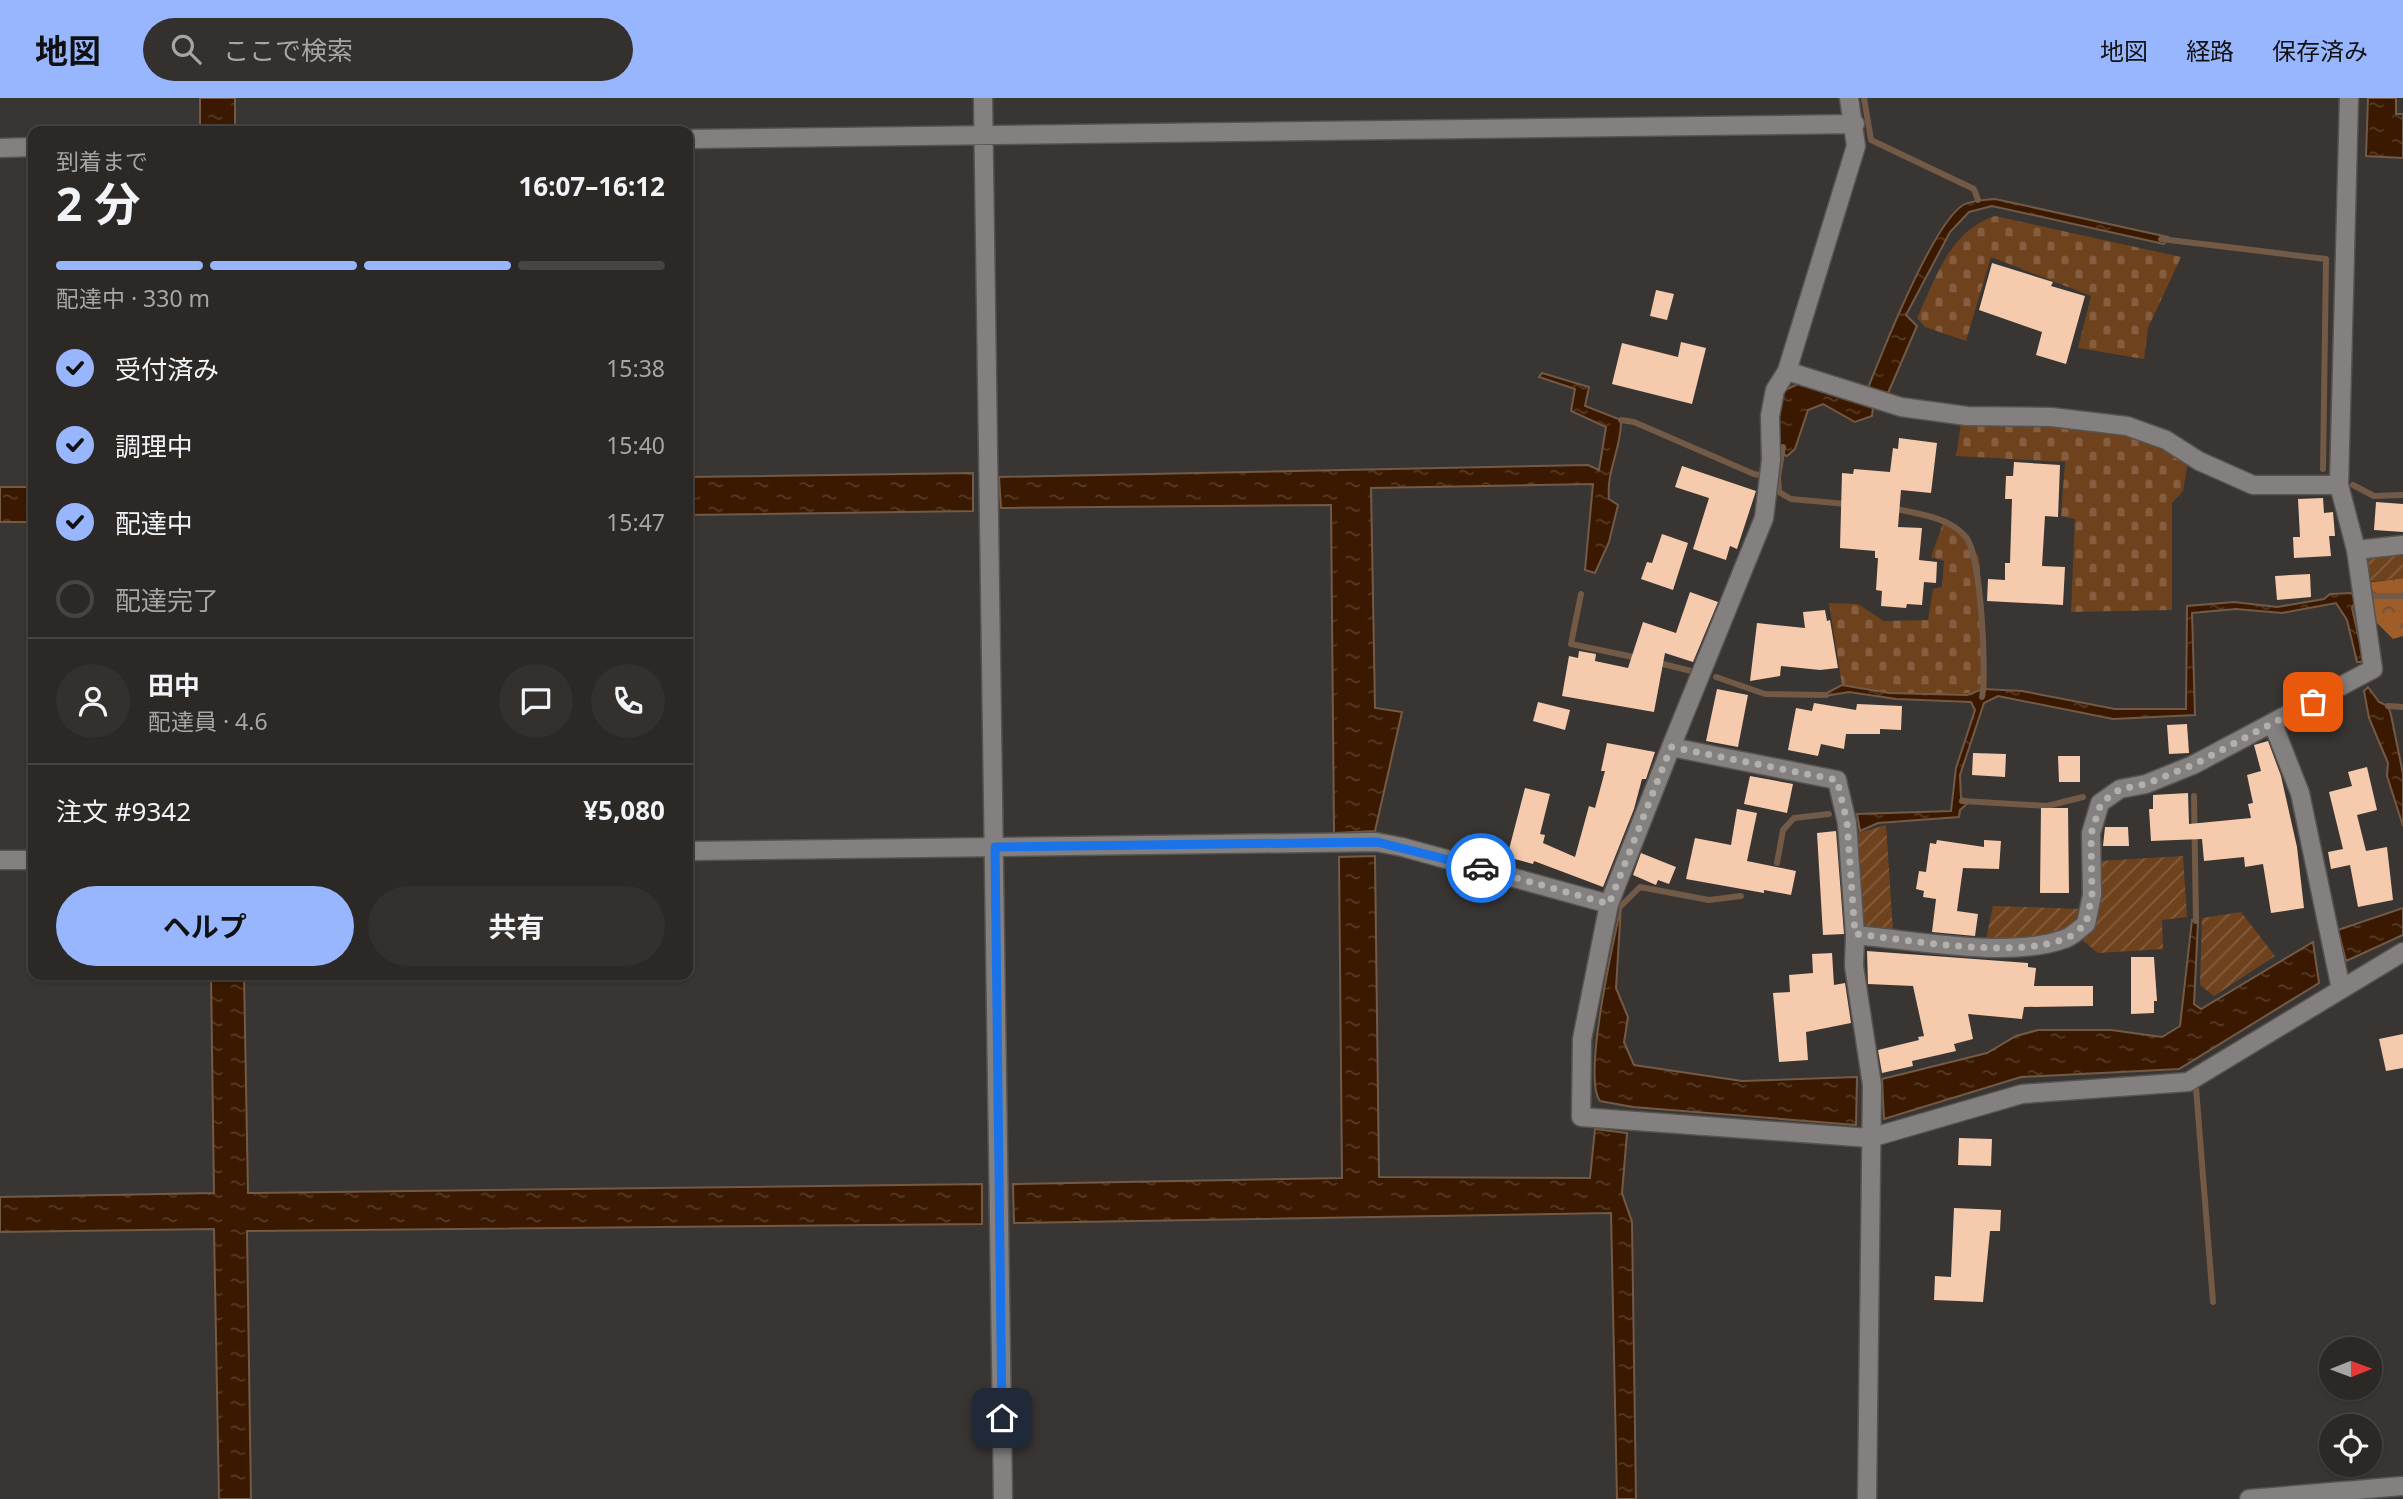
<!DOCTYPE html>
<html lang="ja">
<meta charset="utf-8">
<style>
body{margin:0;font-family:"Noto Sans","Noto Sans JP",sans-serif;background:#33302e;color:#f1f3f6;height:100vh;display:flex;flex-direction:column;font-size:26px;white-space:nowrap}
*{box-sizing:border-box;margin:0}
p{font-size:23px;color:#a6a6a7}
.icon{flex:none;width:38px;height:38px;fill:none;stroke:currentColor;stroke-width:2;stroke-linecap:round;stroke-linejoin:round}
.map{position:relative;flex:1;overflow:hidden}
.drawer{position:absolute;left:28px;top:28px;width:665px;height:854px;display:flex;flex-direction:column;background:#2b2826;border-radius:14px;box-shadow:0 2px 5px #0004,0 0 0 2px #474443}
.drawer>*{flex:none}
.needle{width:46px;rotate:89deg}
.tools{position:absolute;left:2319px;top:1239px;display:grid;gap:14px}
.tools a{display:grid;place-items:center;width:63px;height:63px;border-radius:50%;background:#2b2826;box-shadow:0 2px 5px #0004,0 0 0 2px #474443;font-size:35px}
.pin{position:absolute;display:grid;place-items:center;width:60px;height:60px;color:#fff;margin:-30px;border-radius:14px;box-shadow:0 4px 10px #0006}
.courier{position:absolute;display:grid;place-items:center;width:70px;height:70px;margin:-35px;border:5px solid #1a73e8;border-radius:50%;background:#fff;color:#222;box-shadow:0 2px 9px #0007}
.headline em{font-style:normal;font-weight:700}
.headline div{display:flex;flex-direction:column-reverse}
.headline{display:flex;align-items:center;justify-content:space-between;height:119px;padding:0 28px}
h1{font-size:46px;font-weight:700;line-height:52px}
.bar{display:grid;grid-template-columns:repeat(4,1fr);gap:10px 7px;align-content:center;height:84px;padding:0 28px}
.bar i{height:9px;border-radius:5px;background:#474443}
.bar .selected{background:#98b6fd}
.bar p{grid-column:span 4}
.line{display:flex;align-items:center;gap:18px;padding:0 28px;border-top:2px solid #474443}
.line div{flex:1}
.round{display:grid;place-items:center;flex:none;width:74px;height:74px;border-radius:37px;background:#33302e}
ol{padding:0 28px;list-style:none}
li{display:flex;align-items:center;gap:21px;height:77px}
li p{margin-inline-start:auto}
li .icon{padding:7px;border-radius:50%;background:#98b6fd;color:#111;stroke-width:4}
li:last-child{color:#a6a6a7}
li i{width:38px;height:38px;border:4px solid #474443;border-radius:50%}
.action{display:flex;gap:14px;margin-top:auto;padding:14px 28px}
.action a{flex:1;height:80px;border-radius:42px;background:#98b6fd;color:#111;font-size:28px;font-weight:700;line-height:80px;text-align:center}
.action a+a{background:#33302e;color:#f1f3f6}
header{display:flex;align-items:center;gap:42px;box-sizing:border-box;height:98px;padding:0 35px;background:#98b6fd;color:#111}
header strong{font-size:33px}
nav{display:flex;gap:38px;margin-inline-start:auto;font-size:24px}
.search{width:490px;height:63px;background:#33302e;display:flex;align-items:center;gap:18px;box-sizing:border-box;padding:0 24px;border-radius:38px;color:#a6a6a7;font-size:26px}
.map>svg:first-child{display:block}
.forest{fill:url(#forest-crowns)}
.cemetery{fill:url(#cemetery-stones)}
.garden{fill:url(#garden-furrows)}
.water{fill:url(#water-ripples);stroke:#725a47;stroke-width:2}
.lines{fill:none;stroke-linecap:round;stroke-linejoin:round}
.stream{stroke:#725a47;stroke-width:6}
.building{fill:#f6caac}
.minor-casing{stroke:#575350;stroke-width:21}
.minor{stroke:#83807f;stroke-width:18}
.done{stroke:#b2afac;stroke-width:7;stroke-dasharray:0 12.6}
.route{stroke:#1a73e8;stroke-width:9}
</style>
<header>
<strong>地図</strong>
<div class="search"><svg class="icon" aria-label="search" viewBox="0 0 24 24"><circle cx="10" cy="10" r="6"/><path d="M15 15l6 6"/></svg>ここで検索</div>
<nav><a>地図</a><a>経路</a><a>保存済み</a></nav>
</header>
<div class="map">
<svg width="2403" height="1401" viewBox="0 0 2403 1401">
<defs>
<pattern id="forest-crowns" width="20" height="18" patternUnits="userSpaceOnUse" patternTransform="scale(1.75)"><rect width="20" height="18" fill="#9e5d29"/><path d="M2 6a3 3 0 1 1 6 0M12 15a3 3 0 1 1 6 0" fill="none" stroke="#6f513a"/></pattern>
<pattern id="cemetery-stones" width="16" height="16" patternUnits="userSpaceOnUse" patternTransform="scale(1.75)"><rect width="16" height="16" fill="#6f421e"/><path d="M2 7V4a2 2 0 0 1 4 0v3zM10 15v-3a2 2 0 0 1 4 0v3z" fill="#845e3f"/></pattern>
<pattern id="garden-furrows" width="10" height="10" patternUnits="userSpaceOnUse" patternTransform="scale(1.75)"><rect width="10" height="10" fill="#6f421e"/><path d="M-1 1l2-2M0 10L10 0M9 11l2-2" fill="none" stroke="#845e3f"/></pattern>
<pattern id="water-ripples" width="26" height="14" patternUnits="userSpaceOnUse" patternTransform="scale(1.75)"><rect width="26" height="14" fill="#3a1900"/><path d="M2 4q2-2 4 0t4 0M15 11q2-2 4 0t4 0" fill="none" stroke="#573b26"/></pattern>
</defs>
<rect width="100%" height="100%" fill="#393532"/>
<path class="forest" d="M2403,480V538L2393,541L2375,523L2367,485Z"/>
<path class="cemetery" d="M1995,118L2181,159L2148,230L2144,261L2078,250L2091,198L1991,159L1966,243L1925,229L1917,220C1936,180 1949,133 1995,118Z
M1961,325L2056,329L2134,339L2188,364L2183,393L2172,405V512L2071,514L2075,421L2061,418L2065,364L1956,358Z
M1945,420L1967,437L1979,460L1987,589C1944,607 1887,595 1842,587L1829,505L1858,506L1884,523L1928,522L1933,491L1942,489L1944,463L1931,459Z"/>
<path class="garden" d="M2403,456V480L2367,484L2362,460Z
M1886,727L1893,832L1864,829L1858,735Z
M2183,758L2187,819L2162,822L2163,851L2098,855L2081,841L2099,809V763Z
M1993,808L2083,811L2069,830L2027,841H1986Z
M2241,814L2275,858L2214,898L2200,887L2202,820Z"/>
<path class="water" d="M200,0H235V33H200Z
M2368,0H2396V16H2403V60L2366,58Z
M1995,101L2168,139L2164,146L1992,108L1969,114L1950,134L1906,217L1917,228L1888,295L1868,290C1883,252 1932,127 1963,107C1972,102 1985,102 1995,101Z
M1542,275L1589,289L1585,308L1621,322C1622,349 1606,373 1609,401L1618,407L1609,444L1595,475L1585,472L1593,386L1371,390L1375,610L1402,614L1375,733L1334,735L1331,407L1001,410L999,379L1588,367L1599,372L1606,329L1571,313L1575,291L1539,279Z
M1798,286L1873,310L1872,318L1855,324L1823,306L1808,312L1795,351L1787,358L1777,354L1775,315L1783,293Z
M973,375V413L688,417V379Z
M0,389H33V424H0Z
M2352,495L2355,504L2352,510L2363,559L2361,564H2357L2347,522L2336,505L2282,515L2236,511L2192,515L2195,617L2113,621L1998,598L1984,605L1960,677L1961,700L1970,703L1960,712L1959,719L1878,725L1860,733L1857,716L1951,713L1956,670L1975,612L1971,604L1896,601L1849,594L1819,599L1842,587L1889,595L1967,597L1983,591L2022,593L2115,611H2186L2187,508L2234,504L2277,509L2324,501L2330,496Z
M2368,589L2379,604L2388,608L2391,617L2403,676V728L2387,678L2388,665L2369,620L2364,593Z
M1375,758L1379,1079L1590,1080L1595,1031L1627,1035L1622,1095L1632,1124L1636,1401H1617L1611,1115L1014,1125L1013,1086L1342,1080L1339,759Z
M1621,808L1616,890L1628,919L1624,944L1634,967L1742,983L1857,979L1856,1027L1633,1009L1600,1003C1582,979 1614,842 1621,808Z
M2403,810V837L2346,863L2338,832Z
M2192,822L2198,824L2194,906L2201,911L2313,844L2319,885L2179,971L2021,979L1884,1021L1882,981L1987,955L2016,938L2038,932H2111L2162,939L2180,928Z
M211,877H244L248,1095L982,1086V1126L247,1133L251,1401H219L214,1131L0,1134V1099L214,1095Z"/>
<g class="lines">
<path class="stream" d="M1864,0L1871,42L1974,91L1978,102
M2161,141L2326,161L2323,371
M1621,322L1634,324L1754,376L1765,378
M1783,349L1778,379L1779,394L1791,401L1846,406
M2353,387L2374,398L2403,397
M1892,410C1917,416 1948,418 1966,439C1981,457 1987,575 1982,599
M1581,496L1571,546L1638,560
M2370,498H2403
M1655,564L1691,573
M1716,579L1765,596L1826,597
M2388,608L2403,609
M2194,698L2196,823
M1962,703L2047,708L2083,699
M1777,765L1783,732L1794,720L1829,716
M1621,808L1640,789L1709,802L1741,798
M2196,990L2213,1204"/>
</g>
<path class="building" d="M1992,165L2053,184L2051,188L2085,198L2066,266L2036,257L2042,234L1979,212Z
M1656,192L1674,196L1667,222L1650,218Z
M1681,244L1706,250L1692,306L1612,286L1622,245L1678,259Z
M1899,340L1937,345L1931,395L1901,392L1898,429L1922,430L1919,462L1937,464L1936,485L1924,484L1922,507L1907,506L1906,510L1881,508L1882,493L1876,492L1878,460H1875V453L1840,450L1842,375L1853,376L1854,371L1890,374L1893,350L1898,351Z
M2014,364L2060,367L2058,419L2045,418L2042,468L2065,469L2063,507L1987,503L1988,481L2005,482V465H2010L2012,401H2005L2006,378H2013Z
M1682,368L1756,393L1737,451L1730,448L1726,462L1693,451L1709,400L1675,389Z
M2323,400L2324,415L2333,414L2335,438H2329L2331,458L2294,460L2293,439H2300L2298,401Z
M2376,404L2403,406V434L2374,432Z
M1662,436L1688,445L1673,492L1641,481L1647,464L1652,465Z
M2310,476L2311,499L2277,502L2275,478Z
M1690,494L1718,504L1693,564L1665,555L1654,614L1562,598L1569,558L1578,560L1579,553L1596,556L1595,563L1628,570L1643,524L1676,535Z
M1825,512L1827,523L1830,522L1838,570L1820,572L1781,568L1780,578L1750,583L1757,525L1805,530L1803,514Z
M1717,591L1748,597L1738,649L1706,643Z
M1538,604L1570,612L1565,632L1533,623Z
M1814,605L1856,612L1857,606L1902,608L1901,632L1880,631V636H1846L1844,651L1821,646L1818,658L1788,652L1796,610L1812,613Z
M2187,626L2189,655L2169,656L2167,627Z
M2268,643L2281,678L2297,749L2304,810L2271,815L2263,766L2245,769L2244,759L2204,763L2202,741L2151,743L2149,711H2153V697L2188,695L2189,726L2251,720L2248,706L2253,705L2247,677L2261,673L2254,647Z
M1607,645L1655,654L1646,681H1642L1634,711L1603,789L1534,763L1533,766L1507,759L1525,690L1550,696L1540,736L1545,737L1543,745L1575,759L1589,708L1595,710L1605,673H1601Z
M1973,655L2006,656L2005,679L1972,677Z
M2058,658H2080V684H2059Z
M2367,669L2377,712L2357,717L2366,753L2387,749L2393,802L2358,809L2350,767L2331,771L2328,754L2343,751L2329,694L2352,688L2348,674Z
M1750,678L1793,686L1787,715L1744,706Z
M2041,710H2068L2069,795H2040Z
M1737,711L1757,715L1747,763L1796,773L1791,797L1764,792V795L1686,781L1695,740L1731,747Z
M2105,729H2128L2129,748H2103Z
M1836,733L1844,836L1823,837L1817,735Z
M1937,742L1984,749V742L2001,743L1999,771L1963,770L1957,813L1978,816L1975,838L1932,834L1936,801L1923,799L1924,793L1916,791L1919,773L1926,774L1930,745L1936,746Z
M1641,755L1676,769L1669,786L1658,782L1656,787L1633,777Z
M1867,853L2028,865V869L2036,870L2034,888H2093V908L2024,909L2022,921L1968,916L1973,941L1954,946L1956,953L1912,963L1913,968L1882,975L1878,952L1919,942L1918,939L1924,938L1913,888L1868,886Z
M1832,855L1834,887L1845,885L1851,925L1806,934L1808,962L1779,964L1773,895L1790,894L1789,877L1813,875L1812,856Z
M2131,859H2154L2157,903H2154V915L2131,916Z
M2403,936V970L2386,973L2379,941Z
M1959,1040L1992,1041L1991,1068L1958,1067Z
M1954,1110L2001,1112L2000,1133H1990L1983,1204L1934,1202L1935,1178L1951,1179Z"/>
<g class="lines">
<g class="minor-casing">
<path id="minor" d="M983,0L1003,1401
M1849,0L1856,48L1787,273L1901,309L1967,318L2051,319L2127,328L2166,342L2199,363L2253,387H2339L2356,452
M688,41L1855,26
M0,50L33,49
M2339,387L2349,0
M2273,626L2300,695L2341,891
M1671,649L1764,420L1771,362L1770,318L1775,292L1787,273
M688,753L1376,744L1402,749L1609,806L1582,941L1581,1019L1870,1040L2022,996L2188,984L2403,854
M0,762H33
M1609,806L1671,649L1837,682L1847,725L1855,837C1913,842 2010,861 2064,841C2072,839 2079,831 2086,826L2092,797L2091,735L2100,705L2120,691L2146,686L2193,667L2373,571L2356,452L2403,447
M1855,837L1854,868L1872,987L1867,1401
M2249,1401L2403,1388"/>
</g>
<use href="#minor" class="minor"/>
</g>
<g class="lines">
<path class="done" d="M1481,770L1609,806L1671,649L1837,682L1847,724L1855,836C1912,842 2011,861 2064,841C2072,839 2079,831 2086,826L2092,797L2091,736L2101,705L2120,691L2146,686L2193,667L2313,604"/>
<path class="route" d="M1002,1320L995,749L1377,744L1481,770"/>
</g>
</svg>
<div class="tools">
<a><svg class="needle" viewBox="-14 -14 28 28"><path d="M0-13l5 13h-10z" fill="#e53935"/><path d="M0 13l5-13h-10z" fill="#a6a6a7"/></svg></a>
<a><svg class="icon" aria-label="locate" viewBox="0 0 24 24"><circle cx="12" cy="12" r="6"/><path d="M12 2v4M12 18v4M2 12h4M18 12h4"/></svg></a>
</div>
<div class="pin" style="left:2313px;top:604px;background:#ea580c"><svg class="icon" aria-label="bag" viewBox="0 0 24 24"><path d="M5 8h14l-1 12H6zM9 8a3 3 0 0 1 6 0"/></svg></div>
<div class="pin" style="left:1002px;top:1320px;background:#1f2937"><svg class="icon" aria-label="home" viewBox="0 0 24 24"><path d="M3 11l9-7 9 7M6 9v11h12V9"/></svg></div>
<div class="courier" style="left:1481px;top:770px"><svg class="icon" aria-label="car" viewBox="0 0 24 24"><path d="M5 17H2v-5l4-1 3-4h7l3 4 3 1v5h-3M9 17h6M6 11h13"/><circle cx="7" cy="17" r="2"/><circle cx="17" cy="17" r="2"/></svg></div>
<section class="drawer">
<div class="headline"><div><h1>2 分</h1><p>到着まで</p></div><em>16:07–16:12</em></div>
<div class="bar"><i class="selected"></i><i class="selected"></i><i class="selected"></i><i></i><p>配達中 · 330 m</p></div>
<ol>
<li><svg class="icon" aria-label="check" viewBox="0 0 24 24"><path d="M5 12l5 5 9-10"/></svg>受付済み<p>15:38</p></li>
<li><svg class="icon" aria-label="check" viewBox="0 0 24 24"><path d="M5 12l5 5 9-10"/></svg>調理中<p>15:40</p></li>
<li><svg class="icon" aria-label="check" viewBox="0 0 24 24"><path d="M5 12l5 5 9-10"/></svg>配達中<p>15:47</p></li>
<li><i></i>配達完了</li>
</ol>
<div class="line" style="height:126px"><a class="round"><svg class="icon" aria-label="person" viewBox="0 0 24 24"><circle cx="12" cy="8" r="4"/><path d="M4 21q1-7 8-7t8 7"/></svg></a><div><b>田中</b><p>配達員 · 4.6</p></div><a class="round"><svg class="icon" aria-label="chat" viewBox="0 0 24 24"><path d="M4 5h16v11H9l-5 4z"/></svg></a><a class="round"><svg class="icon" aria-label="phone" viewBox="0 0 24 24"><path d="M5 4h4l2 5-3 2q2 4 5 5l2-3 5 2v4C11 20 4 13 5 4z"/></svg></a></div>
<div class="line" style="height:91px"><div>注文 #9342</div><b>¥5,080</b></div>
<div class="action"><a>ヘルプ</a><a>共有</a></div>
</section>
</div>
